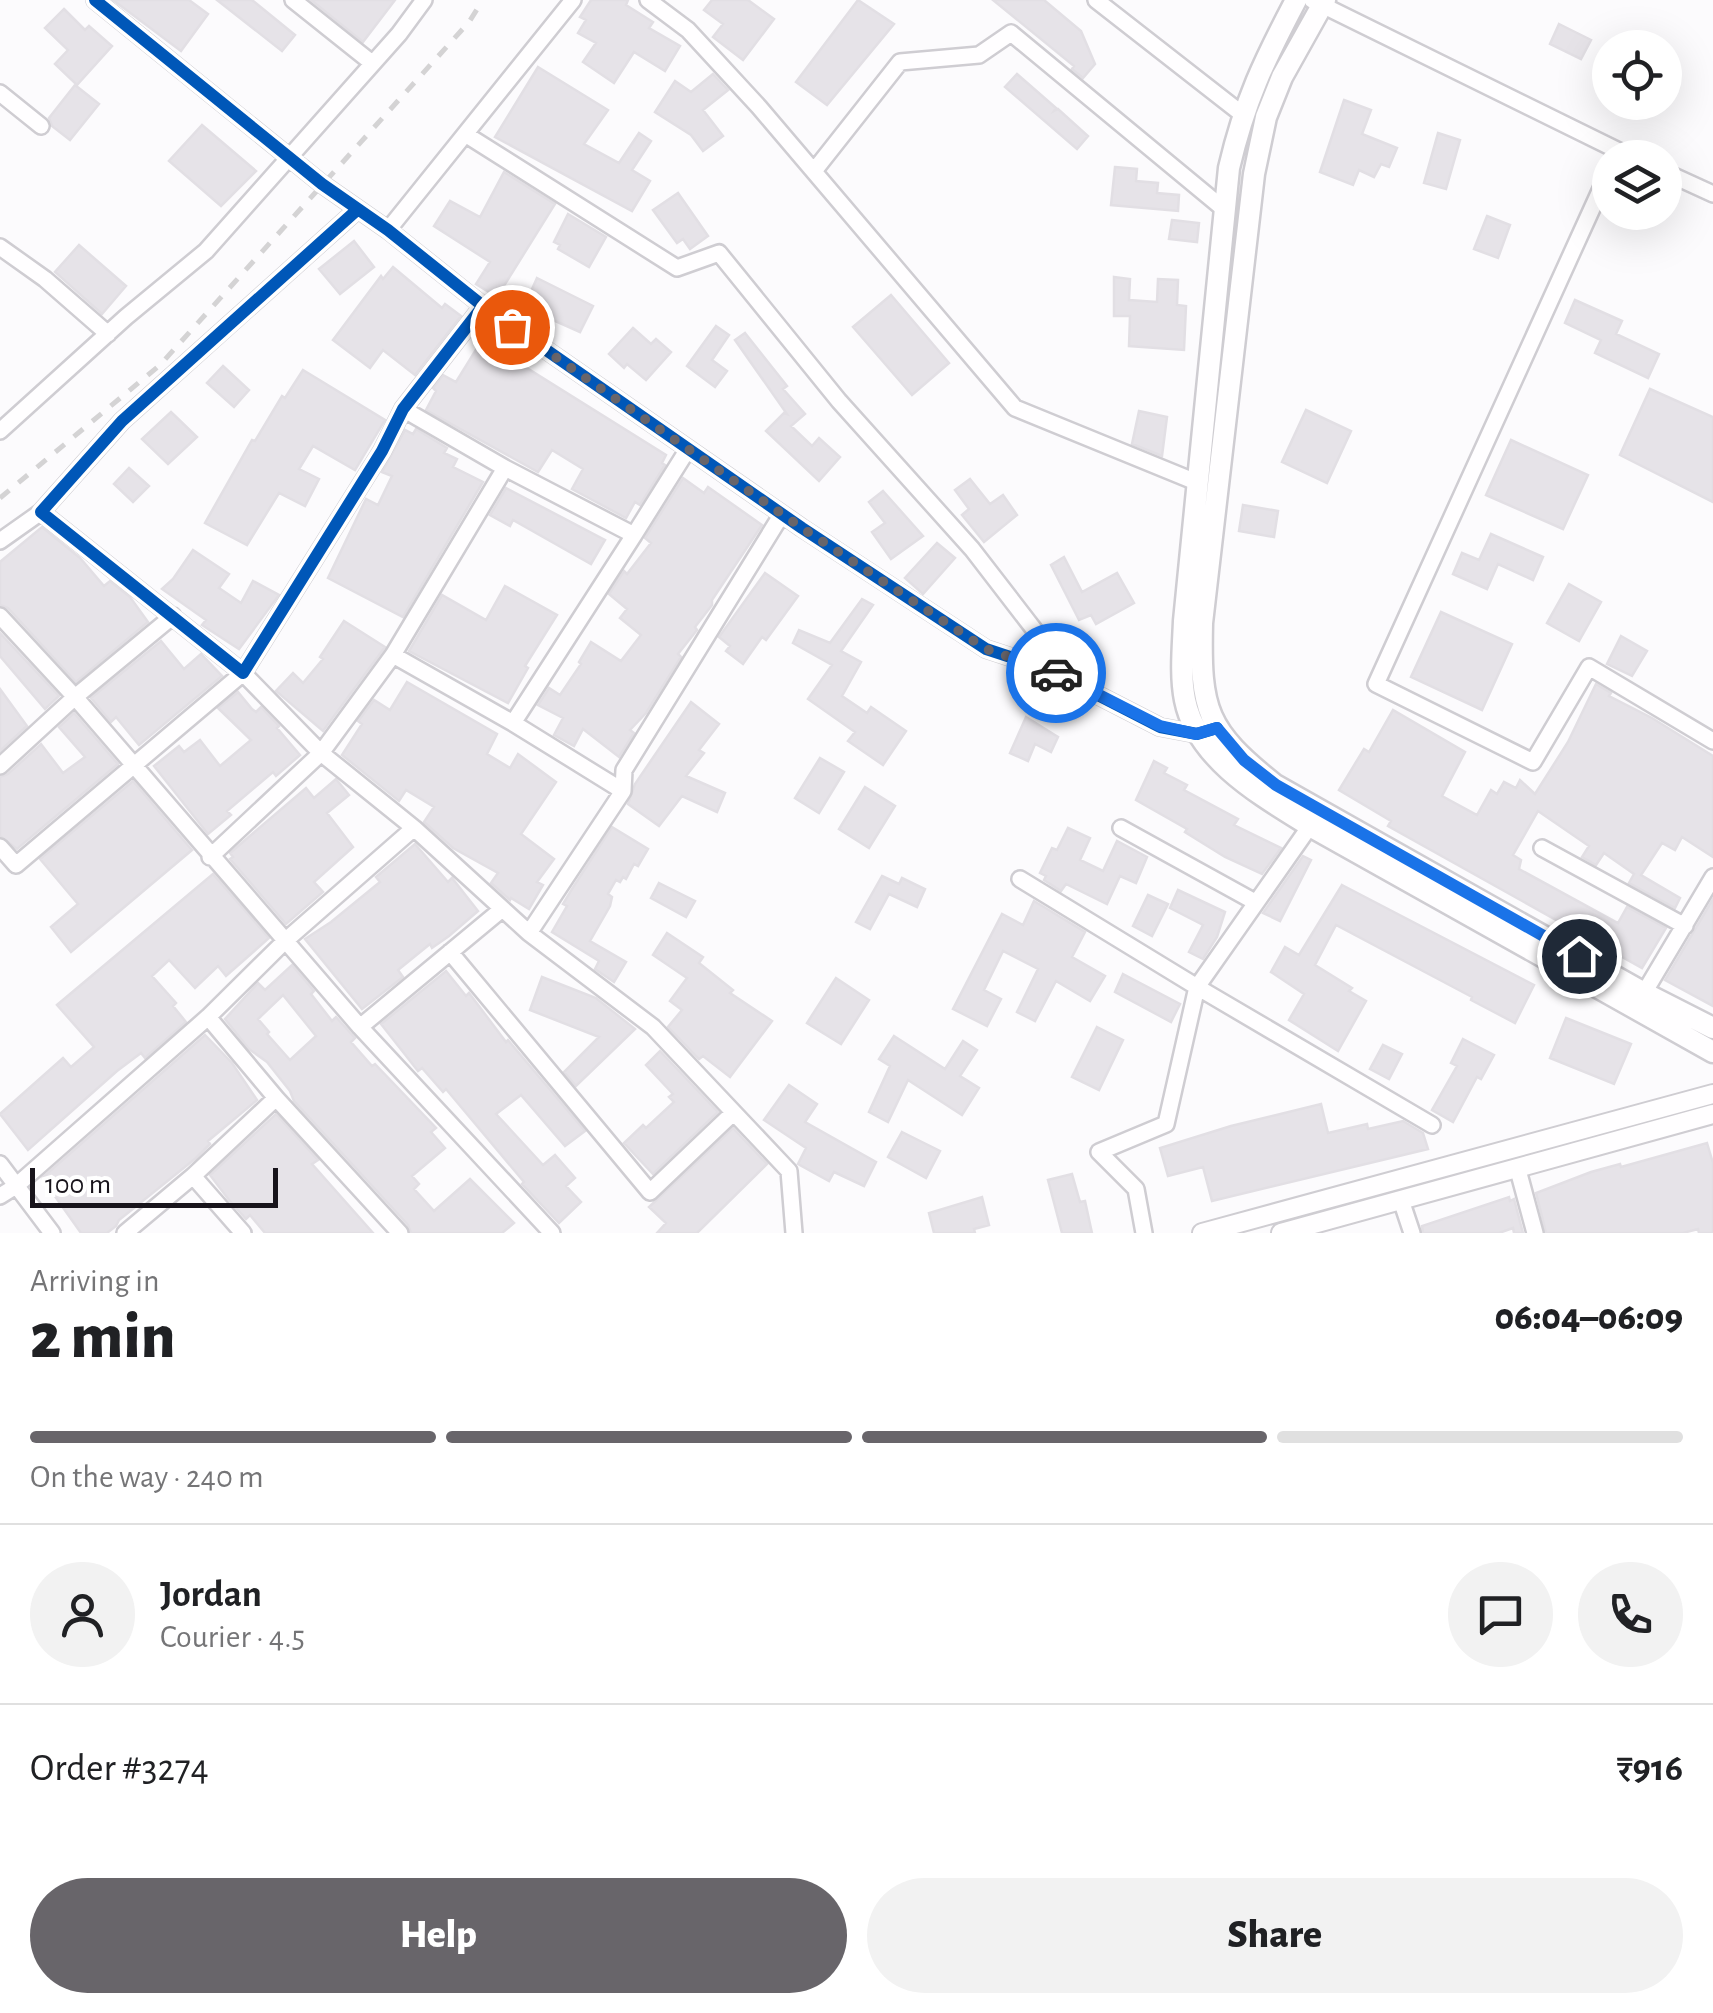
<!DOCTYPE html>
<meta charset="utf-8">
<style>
body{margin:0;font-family:"Alegreya Sans",sans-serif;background:#f2f2f2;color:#202124;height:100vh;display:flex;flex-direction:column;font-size:38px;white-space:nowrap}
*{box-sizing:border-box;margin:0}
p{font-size:32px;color:#757577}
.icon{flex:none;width:55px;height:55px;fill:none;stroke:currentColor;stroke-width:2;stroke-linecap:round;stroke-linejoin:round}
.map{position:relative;height:1233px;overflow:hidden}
.panel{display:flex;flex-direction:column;background:#fff;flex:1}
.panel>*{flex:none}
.fabs{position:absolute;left:1592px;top:30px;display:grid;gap:20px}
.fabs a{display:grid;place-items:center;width:90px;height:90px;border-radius:50%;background:#fff;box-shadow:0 10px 40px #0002;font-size:50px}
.scale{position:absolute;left:30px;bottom:25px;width:248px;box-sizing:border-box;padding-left:10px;border:5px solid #18141b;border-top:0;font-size:28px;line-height:35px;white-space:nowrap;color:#18141b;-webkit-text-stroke:8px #fff;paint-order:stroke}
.pin{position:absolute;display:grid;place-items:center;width:85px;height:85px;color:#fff;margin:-42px;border:5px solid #fff;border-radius:50%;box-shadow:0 2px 10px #0007}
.courier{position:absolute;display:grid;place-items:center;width:100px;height:100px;margin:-50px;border:8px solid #1a73e8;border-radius:50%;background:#fff;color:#222;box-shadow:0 2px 12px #0007}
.overview em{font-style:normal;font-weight:800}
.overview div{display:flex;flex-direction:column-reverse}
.overview{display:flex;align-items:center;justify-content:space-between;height:170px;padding:0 30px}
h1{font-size:65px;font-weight:800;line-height:75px}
.bar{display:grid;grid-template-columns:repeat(4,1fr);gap:15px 10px;align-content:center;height:120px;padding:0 30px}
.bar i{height:12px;border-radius:8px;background:#e0e0e0}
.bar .selected{background:#68656a}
.bar p{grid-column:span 4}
.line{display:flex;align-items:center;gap:25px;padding:0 30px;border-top:2px solid #e0e0e0}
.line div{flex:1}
.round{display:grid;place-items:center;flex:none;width:105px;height:105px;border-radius:52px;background:#f2f2f2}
.cta{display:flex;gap:20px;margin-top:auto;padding:20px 30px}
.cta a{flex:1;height:115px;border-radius:60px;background:#68656a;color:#fff;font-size:40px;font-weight:800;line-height:115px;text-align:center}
.cta a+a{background:#f2f2f2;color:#202124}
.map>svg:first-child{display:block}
.building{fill:#e6e3e8;stroke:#e2dfe4;stroke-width:2.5;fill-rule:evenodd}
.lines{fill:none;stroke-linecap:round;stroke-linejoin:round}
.minor-casing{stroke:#cfcdd2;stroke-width:20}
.tertiary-casing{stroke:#cfcdd2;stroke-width:22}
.secondary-casing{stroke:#cfcdd2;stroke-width:25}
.minor{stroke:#fffeff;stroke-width:15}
.tertiary{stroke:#fffeff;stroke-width:18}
.secondary{stroke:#fffeff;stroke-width:20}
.rail{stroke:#d4d3d4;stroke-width:5;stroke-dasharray:12 12;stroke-linecap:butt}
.cycleway-casing{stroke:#fff;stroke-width:19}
.cycleway{stroke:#0057b8;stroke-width:12}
.done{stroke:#68656a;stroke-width:10;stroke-dasharray:0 18}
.route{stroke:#1a73e8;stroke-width:12}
</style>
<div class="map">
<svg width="1713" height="1233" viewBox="0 0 1713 1233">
<rect width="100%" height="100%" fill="#fcfbfd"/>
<path class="building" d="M113,0H189L208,14L181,51Z
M217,0H252L295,35L282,51Z
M311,0H395L363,42Z
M591,0H628L626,5L653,22L649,28L680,46L665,71L634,52L614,83L583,62L596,43L578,33L586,20L580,17Z
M712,0H748L774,19L743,60L713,37L723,24L704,10Z
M858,0L894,24L827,105L796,82Z
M993,0H1044L1081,31L1095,64L1083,78L1072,69L1074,66Z
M64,9L85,30L89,26L112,46L77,85L55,64L68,50L45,28Z
M1559,24L1591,40L1581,59L1550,44Z
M538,67L608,110L584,144L619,163L639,133L651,141L632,170L650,181L632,211L495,137Z
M713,74L728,90L703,110L723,136L703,151L691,135L655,112L675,81L691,92Z
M1017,74L1056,108L1054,111L1058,109L1088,136L1077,149L1005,87Z
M75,85L99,104L70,140L52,126L49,118Z
M1344,100L1371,110L1362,134L1397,148L1389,167L1381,164L1374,177L1359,170L1353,185L1320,172Z
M202,125L256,171L221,206L169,161Z
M1438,133L1460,140L1446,189L1424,183Z
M1115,167L1137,169L1136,181L1158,183L1157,193L1179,195L1178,211L1111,205Z
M504,172L555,204L497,297L476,284L490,262L434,226L450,201L480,217Z
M678,193L708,236L690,249L683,239L677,243L653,210Z
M568,214L606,237L589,267L558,249L560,245L554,242Z
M1487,216L1510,225L1498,258L1474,249Z
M1172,220L1199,223L1197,242L1169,239Z
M354,241L374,267L340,294L319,269Z
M79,245L126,286L102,314L55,272Z
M393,267L442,308L445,304L461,316L415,375L383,350L370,368L333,340L381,276L383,279Z
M1114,277L1130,279L1129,300L1157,302L1158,279L1178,280L1177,305L1186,306L1184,350L1129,346L1130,316H1114Z
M537,278L593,306L580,332L524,307Z
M891,295L949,363L912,395L853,327Z
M1575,300L1622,321L1616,334L1659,354L1648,378L1595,353L1601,340L1565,323Z
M716,326L729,335L712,360L727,371L715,387L687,366Z
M633,328L651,344L656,339L671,352L646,380L627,364L624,368L609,354Z
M745,333L787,386L783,389L805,414L791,426L812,446L819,438L840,457L819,481L766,431L784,413L787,414L735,340Z
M482,340L666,455L662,463L665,465L640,505L635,502L626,518L572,489L583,469L552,450L538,472L426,410L436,391L433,388L443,375L456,382Z
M223,366L249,390L234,407L207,383Z
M303,370L385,420L355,470L313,446L299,469L319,479L305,506L279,493L247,545L205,523L252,440L255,441L282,396L285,398Z
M1650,389L1713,417V502L1620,455Z
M1306,410L1351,431L1327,483L1282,462Z
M1139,411L1167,417L1162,456L1132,444Z
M171,412L197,437L168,464L142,439Z
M416,429L447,448L444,453L457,459L453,467L483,482L403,617L328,578L366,499L378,505L392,476L382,472L405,430L413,434Z
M1511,440L1588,475L1563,529L1486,495Z
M129,468L149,486L133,502L114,484Z
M683,478L704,493L708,487L762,525L712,600V605L695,627L697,630L678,654L681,657L646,713L630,730L634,733L619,757L583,729L574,746L554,735L563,718L538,705L549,688L560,695L581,664L579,662L591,642L621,661L641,635L620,618L627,609L609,594L624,571L627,574L651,543L645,538Z
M970,479L990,504L1003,495L1017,515L984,542L962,515L969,509L955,490Z
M506,488L605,540L591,564L513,520L510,526L490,515Z
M883,491L923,536L891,559L872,532L885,523L869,502Z
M1243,505L1278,511L1274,537L1239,531Z
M42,527L80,558L104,586L110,581L130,597L148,622L76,682L8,608L0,605V562Z
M1491,534L1543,557L1533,580L1498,564L1487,589L1453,574L1462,553L1479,560Z
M937,543L955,558L923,594L905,578Z
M193,550L229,574L219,588L241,603L253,581L279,595L239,649L202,625L206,620L162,589L173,579Z
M1064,557L1082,592L1117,573L1134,603L1096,624L1091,615L1079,620L1051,565Z
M765,573L798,596L766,640L762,637L743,664L726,651L730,646L719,637Z
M1569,584L1601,602L1579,641L1547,623Z
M505,586L557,615L525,666L528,668L508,703L409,651L442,595L486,620Z
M862,599L873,605L841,651L861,662L842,696L867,713L871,707L906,731L883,765L848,741L855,732L808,699L832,665L793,643L799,630L830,643Z
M1441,612L1512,644L1482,710L1411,677Z
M344,621L385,647L323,731L276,691L293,673L303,683L323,659L320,657Z
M0,633L59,696L45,709L0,656Z
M1621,636L1647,651L1632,676L1607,664Z
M161,641L184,669L201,654L222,676L139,745L116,717L111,722L91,698Z
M407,682L497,734L487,754L510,768L518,754L556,782L521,834L554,859L537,882L543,885L529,909L511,898L510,900L491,883L498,873L453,848L424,822L434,807L406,790L399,801L342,755L362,724L358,721L374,700L390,710Z
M1596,684L1611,693L1609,696L1652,718L1713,756V857L1682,837L1675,850L1662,843L1641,875L1680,898L1675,908L1629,883L1634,874L1604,853L1596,865L1582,857L1589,846L1538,811L1513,855L1521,860L1519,869L1618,923L1627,907L1666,928L1642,968L1388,826L1391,821L1339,790L1364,749L1369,752L1393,710L1465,752L1442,796L1477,815L1491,790L1497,794L1504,782L1516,788L1520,780L1535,794L1568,742Z
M0,689L27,726L0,751Z
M238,692L252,709L256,712L261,707L279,726L277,728L300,755L276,776L273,772L227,811L231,815L208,834L154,766L179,746L184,752L200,740L220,766L251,740L218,708Z
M691,702L719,724L699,750L704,753L686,776L725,793L717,812L682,796L659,826L628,804L635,784Z
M74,713L118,764L17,849L0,836V777L8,774L41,744L63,773L85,757L59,727Z
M1026,717L1058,737L1051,752L1035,744L1028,761L1010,753Z
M820,758L844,772L819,813L795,798Z
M1154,761L1167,768L1164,773L1187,785L1184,790L1238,819L1234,825L1281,848L1262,874L1225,857L1185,832L1187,829L1136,800Z
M336,779L349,795L327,813L353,847L314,882L323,892L286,924L230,859L233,857L230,853L306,788L314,798Z
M133,781L192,850L71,952L51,927L78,904L40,859Z
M865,787L895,806L869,848L839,829Z
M612,827L648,849L638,866L634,864L626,879L623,877L620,882L616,880L608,894L612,897L610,906L590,941L626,962L614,982L595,969L599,961L552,932L567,906L563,904L572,889Z
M1068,828L1090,838L1080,860L1103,871L1117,841L1147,857L1136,883L1120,876L1107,904L1066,884L1061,891L1044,880L1046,876L1040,873L1052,848L1057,850Z
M415,844L448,882L452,878L478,911L449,936L432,948L430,944L398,970L403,977L362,1009L305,939L331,922L380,882L376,877Z
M1303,856L1311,860L1280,921L1263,913Z
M213,874L269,938L226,976L218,966L195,988L169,960L152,976L176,1003L173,1006L186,1022L145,1058L141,1053L117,1071L28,1150L0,1114L63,1058L71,1067L94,1047L57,1005Z
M882,876L899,884L902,878L925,889L917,907L889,894L870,929L856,922Z
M659,883L695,901L686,917L651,898Z
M1342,885L1534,985L1515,1023L1471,1000L1472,997L1336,925L1315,965L1352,988L1349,991L1366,1001L1338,1051L1289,1020L1304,994L1271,972L1285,947L1299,955Z
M1178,890L1225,912L1217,937L1203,959L1189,952L1203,925L1170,908Z
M1148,895L1168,904L1152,936L1133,926Z
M1713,899V1006L1665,980Z
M1034,901L1085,932L1072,957L1105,976L1090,1001L1056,981L1035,1021L1017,1012L1038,969L1003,951L984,990L1001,999L987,1026L953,1009L1002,914L1023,925Z
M667,933L703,957L699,963L733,990L730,993L772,1021L730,1077L703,1056L699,1059L668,1027L682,1010L670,1001L687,978L653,955Z
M292,965L314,991L311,994L332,1021L336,1017L355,1038L351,1042L372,1066L375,1064L436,1128L431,1132L445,1148L412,1176L419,1184L414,1189L434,1211L470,1179L514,1223L502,1233H411L408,1225L294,1101L290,1091L267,1062L249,1049L225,1019L258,983L265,990ZM283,995L316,1036L290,1060L267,1034L269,1032L258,1019Z
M446,971L466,996L469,993L506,1042L508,1040L585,1131L565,1146L521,1095L496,1114L543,1165L555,1155L575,1178L566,1186L581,1202L559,1223L522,1184L524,1182L446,1089L443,1092L422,1068L418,1071L381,1024Z
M1123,974L1180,1004L1171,1022L1115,992Z
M542,977L596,998L635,1029L576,1086L564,1072L599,1037L530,1010Z
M836,978L869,1000L841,1044L807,1023Z
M1566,1018L1631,1044L1614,1084L1550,1058Z
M1097,1027L1123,1040L1099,1090L1072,1077Z
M205,1035L232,1063L257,1100L208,1141L210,1144L196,1158L119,1220L116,1226L107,1233H81L42,1178Z
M894,1036L945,1069L963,1041L977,1050L960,1076L979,1088L962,1115L908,1080L888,1122L869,1112L890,1066L879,1059Z
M1463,1039L1494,1055L1481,1079L1477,1077L1453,1122L1432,1110L1457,1066L1451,1063Z
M1383,1045L1402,1054L1389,1079L1370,1069Z
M660,1051L718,1112L653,1174L624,1143L643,1125L646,1128L674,1102L669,1097L673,1094L646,1065Z
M789,1085L817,1104L805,1122L876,1162L864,1186L834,1172L829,1181L798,1164L806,1148L764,1120Z
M1321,1104L1328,1133L1367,1124L1368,1129L1403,1121L1423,1133L1428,1149L1212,1201L1203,1167L1168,1176L1160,1148L1231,1126Z
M276,1114L318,1160L312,1164L373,1233H265L250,1215L246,1219L229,1200L210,1175Z
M733,1128L767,1164L697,1233H657L666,1223L649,1207Z
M902,1132L940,1151L926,1178L888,1157Z
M1707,1143L1713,1163V1233H1699L1698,1229L1683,1233H1546L1536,1193L1591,1172L1620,1164L1621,1167Z
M1072,1174L1080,1202L1085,1201L1092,1233H1062L1048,1180Z
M982,1197L989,1225L974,1229L975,1233H934L929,1213Z
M1509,1197L1510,1201L1514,1199L1523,1233H1514L1513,1228L1499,1233H1423L1422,1226Z"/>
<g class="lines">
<g class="minor-casing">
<path id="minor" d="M95,0L322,184L388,230L483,306L802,528L986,649L1047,669L1160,727L1197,734L1205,731
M293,0L372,63
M648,0L688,30L759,107L1015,408L1196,482
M1096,0L1242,114
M1312,0L1633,158
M0,93L41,126
M465,134L677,268L719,253L839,401L972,549L1053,654L1047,669
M1610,169L1376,684L1533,762L1589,667L1713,741
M814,171L900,62L979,55L1011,33L1225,210
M1665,172L1713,194
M357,210L122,421L41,512L243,673L382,451L403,409L483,306
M388,230L573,0
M0,247L45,279L108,334
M403,409L505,468L634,535L688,449
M0,431L126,317L206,251L399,34L424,0
M0,541L41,512
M0,616L75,697L360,1027L552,1233
M393,655L513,723
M0,766L75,697L173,616
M623,791L513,723L634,535
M1310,826L1197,987L1432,1125
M1121,828L1255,902
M0,847L16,865L243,673L321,753L393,655L505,468
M1542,848L1685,926
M210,857L321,753L414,828L529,933L623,791L624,770L782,514
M1020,879L1197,987L1166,1124L1099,1152L1136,1189L1144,1233
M529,933L653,1027L789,1171L794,1233
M450,952L650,1192L732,1114
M1644,993L1713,877
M208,1017L276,1098
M360,1027L501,910
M0,1164L52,1233
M1518,1170L1535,1233
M193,1176L276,1098L400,1233
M0,1196L16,1186L208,1017L285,941L414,828
M1401,1200L1412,1233
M125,1233L193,1176L243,1233"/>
</g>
<g class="tertiary-casing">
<path id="tertiary" d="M1202,1233L1713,1094
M1281,1233L1713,1114"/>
</g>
<g class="secondary-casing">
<path id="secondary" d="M1296,0C1264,61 1245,100 1229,168L1184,621C1183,647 1180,675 1185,700C1197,760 1262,796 1310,826L1713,1052
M1325,0L1282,77L1266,117L1254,174L1202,623C1200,711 1206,730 1275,785L1644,993L1713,1028"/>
</g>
<use href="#minor" class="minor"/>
<use href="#tertiary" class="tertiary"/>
<use href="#secondary" class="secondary"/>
<path class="rail" d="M0,498L160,365L469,22L483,0"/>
<g class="cycleway-casing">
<path id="cycleway" d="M95,0L322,184L388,230L483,306L802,528L986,649L1047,669L1160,727L1197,734L1217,728
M357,210L122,421L41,512L243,673L382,451L403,409L483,306"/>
</g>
<use href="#cycleway" class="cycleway"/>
</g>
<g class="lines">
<path class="done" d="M512,327L802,528L986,649L1056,673"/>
<path class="route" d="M1056,673L1160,726L1196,734L1217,728L1244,760L1276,785L1579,956"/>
</g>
</svg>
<div class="fabs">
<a><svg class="icon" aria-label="locate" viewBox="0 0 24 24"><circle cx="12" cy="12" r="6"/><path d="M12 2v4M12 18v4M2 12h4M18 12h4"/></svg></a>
<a><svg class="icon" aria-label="layers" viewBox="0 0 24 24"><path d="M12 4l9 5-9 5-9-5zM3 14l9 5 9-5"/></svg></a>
</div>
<div class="scale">100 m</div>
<div class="pin" style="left:512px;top:327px;background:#ea580c"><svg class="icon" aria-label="bag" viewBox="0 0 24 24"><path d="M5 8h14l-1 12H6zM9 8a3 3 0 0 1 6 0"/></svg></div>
<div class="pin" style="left:1579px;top:956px;background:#1f2937"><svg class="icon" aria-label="home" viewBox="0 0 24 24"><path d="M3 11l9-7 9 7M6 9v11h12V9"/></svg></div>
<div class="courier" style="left:1056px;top:673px"><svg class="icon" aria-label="car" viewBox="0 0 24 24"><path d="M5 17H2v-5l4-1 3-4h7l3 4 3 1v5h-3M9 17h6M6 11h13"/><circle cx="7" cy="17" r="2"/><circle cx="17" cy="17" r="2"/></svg></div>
</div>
<section class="panel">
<div class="overview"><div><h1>2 min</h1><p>Arriving in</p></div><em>06:04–06:09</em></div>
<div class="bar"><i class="selected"></i><i class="selected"></i><i class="selected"></i><i></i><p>On the way · 240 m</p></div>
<div class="line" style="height:180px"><a class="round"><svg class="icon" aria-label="person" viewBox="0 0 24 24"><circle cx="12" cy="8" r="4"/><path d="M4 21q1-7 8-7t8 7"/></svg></a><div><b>Jordan</b><p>Courier · 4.5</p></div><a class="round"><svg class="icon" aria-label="chat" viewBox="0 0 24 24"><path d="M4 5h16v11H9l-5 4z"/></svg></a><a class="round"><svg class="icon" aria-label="phone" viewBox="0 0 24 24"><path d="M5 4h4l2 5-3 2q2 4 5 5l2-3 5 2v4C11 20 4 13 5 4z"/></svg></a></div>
<div class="line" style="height:130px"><div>Order #3274</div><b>₹916</b></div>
<div class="cta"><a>Help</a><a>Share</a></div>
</section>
